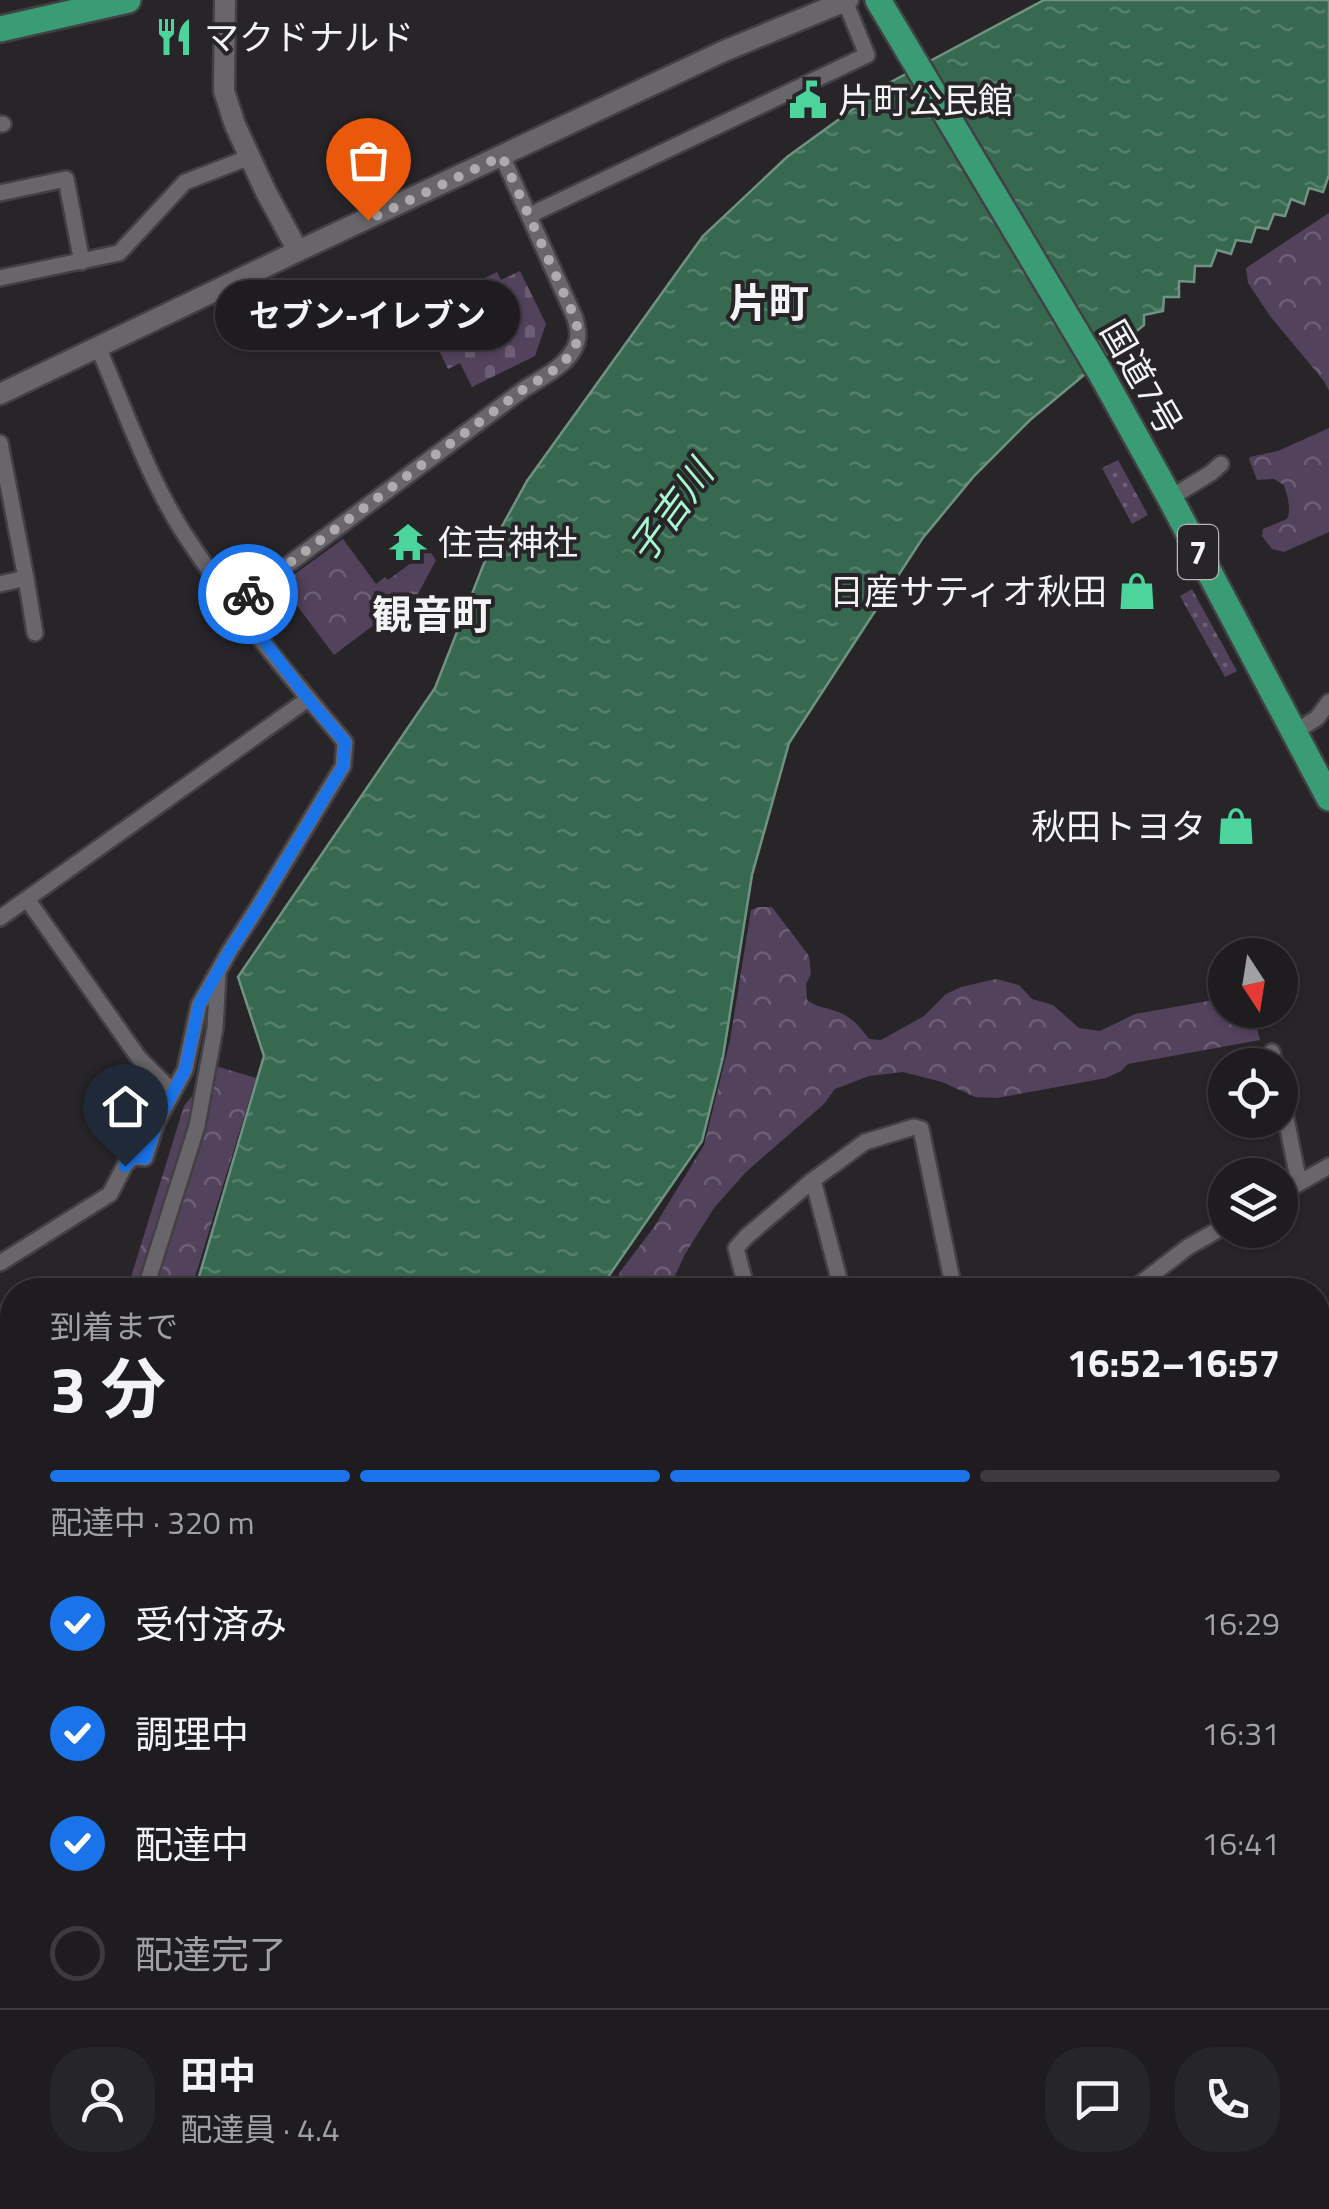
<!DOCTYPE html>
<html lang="ja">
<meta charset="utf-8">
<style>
body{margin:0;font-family:"Titillium Web","Noto Sans JP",sans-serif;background:#262528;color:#f1f3f6;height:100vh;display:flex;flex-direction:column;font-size:38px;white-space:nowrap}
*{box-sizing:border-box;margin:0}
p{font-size:32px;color:#a1a1a4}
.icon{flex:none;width:55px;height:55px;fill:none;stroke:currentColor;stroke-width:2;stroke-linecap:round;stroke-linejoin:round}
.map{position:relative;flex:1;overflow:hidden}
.drawer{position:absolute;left:0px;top:1278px;width:1330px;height:932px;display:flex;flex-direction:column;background:#1e1c1f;border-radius:40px 40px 0 0;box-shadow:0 2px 8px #0004,0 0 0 2px #3c3a3d}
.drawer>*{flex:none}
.needle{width:65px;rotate:168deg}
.buttons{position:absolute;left:1208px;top:938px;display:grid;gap:20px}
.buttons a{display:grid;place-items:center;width:90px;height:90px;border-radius:50%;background:#1e1c1f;box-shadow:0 2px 8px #0004,0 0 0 2px #3c3a3d;font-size:50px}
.pin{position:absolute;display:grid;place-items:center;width:85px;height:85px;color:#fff;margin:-102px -42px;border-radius:50% 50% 50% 0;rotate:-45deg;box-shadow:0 0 10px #0007}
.pin .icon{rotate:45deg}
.courier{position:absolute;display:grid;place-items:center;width:100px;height:100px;margin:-50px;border:8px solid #1a73e8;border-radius:50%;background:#fff;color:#222;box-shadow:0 2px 12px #0007}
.bubble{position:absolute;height:70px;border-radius:35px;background:#1e1c1f;box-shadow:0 2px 8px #0004,0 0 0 2px #3c3a3d;font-size:32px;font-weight:700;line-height:70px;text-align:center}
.summary em{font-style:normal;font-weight:700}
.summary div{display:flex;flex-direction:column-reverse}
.summary{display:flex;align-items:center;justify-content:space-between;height:170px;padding:0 50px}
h1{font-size:65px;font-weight:700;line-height:75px}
.bar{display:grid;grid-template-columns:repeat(4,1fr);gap:15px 10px;align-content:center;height:120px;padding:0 50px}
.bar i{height:12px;border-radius:8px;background:#3c3a3d}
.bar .active{background:#1a73e8}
.bar p{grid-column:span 4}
.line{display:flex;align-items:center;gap:25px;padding:0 50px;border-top:2px solid #3c3a3d}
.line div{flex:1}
.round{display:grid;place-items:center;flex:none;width:105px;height:105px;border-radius:40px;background:#262528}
ol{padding:0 50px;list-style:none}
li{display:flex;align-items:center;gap:30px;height:110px}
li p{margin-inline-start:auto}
li .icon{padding:10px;border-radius:50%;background:#1a73e8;color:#fff;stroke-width:4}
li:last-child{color:#a1a1a4}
li i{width:55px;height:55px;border:5px solid #3c3a3d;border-radius:50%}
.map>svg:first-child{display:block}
.grass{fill:url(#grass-dots)}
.forest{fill:url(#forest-crowns)}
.cemetery{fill:url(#cemetery-stones)}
.water{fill:url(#water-ripples);stroke:#709282;stroke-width:2.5}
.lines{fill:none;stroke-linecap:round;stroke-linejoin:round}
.minor-casing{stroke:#424044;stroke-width:20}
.tertiary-casing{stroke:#424044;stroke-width:25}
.trunk-casing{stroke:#424044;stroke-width:30}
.minor{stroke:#68666a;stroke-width:15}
.tertiary{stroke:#68666a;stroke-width:20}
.trunk{stroke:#399c75;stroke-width:25}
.done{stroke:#adabae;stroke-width:10;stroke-dasharray:0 18}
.route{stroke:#1a73e8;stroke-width:12}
.labels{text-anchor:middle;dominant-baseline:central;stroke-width:8;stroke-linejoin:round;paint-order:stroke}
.shield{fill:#282529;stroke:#b7b5b8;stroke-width:2.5}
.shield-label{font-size:32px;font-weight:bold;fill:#f4f3f5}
.poi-label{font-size:35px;fill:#f4f3f5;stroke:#282529;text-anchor:start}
.street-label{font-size:35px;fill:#f4f3f5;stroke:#282529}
.water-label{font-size:38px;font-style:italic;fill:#a8f9d1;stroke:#282529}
.quarter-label{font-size:40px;font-weight:bold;fill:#f4f3f5;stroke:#282529}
</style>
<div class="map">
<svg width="1329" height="2209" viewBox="0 0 1329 2209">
<defs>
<pattern id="grass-dots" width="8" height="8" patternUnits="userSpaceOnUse" patternTransform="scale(2.5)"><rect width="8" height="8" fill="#52425c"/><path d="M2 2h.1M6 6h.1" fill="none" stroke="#6c5e74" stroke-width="1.8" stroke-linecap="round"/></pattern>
<pattern id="forest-crowns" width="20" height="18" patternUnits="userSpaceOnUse" patternTransform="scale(2.5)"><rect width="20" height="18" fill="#52425c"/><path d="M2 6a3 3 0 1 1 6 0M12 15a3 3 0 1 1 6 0" fill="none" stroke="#6c5e74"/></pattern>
<pattern id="cemetery-stones" width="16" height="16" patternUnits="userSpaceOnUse" patternTransform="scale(2.5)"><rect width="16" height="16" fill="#52425c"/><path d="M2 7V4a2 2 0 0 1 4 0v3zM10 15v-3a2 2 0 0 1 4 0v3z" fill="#6c5e74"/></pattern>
<pattern id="water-ripples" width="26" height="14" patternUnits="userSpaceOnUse" patternTransform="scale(2.5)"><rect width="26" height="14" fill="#376951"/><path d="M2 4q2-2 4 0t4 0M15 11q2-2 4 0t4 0" fill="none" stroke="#557f6b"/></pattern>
</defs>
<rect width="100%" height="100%" fill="#282529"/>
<path class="grass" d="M1118,460L1148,515L1132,524L1102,468Z
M1192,589L1237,671L1225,677L1180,596Z"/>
<path class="forest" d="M1329,213V391L1324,381L1270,316L1248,283L1246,268Z
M1329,428V532L1284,552L1272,549L1262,536L1263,529L1287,519C1292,508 1287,496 1284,485L1274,479L1257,480L1249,459L1250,457L1278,451Z
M343,539L376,584L385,577L388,580L429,550L436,560L418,594L390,597L391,612L334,655L281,584Z
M758,907H772L809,956L811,974L806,984L807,1000C817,1008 826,1007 838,1012C853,1018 860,1027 869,1039L881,1040L924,1016L946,994L961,987L996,979L1019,985L1032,999L1053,1005L1079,1028L1100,1031L1135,1014L1225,998V1010H1252L1260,1040L1128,1064L1121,1071L1106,1078L997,1098L975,1097L942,1082L903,1072L869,1076L835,1089L824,1104L746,1172L714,1208L685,1254L673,1280L663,1290H614L620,1272L654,1227L704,1145L730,1040L751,910Z
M216,1066L256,1078L191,1290H127L184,1106Z
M12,1521V1781L0,1810V1547Z
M1318,2088L1329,2090V2209H1053L1055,2198H1318Z"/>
<path class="cemetery" d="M520,271L546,324L535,356L472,387L460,363L448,369L432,335L439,331L443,319L453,314L445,297L497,272L501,280Z"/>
<path class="water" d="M1044,0H1329V175L1323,192L1309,188L1304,204L1291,199L1285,216L1274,214L1268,229L1256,227L1251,242L1236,240L1231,254L1217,250L1211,266H1195L1194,282L1179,281V297H1164L1163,311L1144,315V325L1030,420L974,476L922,539L789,743L752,875L723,1057L702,1141L599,1290H195L264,1056L238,977L435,688L490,548L527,481L703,236L787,157L889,83Z
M12,1779V2198H210L205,2209H0V1811Z"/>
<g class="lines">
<g class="minor-casing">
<path id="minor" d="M0,124H3
M0,193L66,179L82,262
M530,215L867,55L845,1
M0,278L119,253L185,182L250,157
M0,443L26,578
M1170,498L1211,473L1221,464
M0,584L26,578L35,633
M235,604L524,389C543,377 577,361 578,335C578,329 576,323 575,318L502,156
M1295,732L1317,718L1329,702
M27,899L139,1058L173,1092
M0,918L308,699
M1272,1052L1275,1065
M1280,1089L1299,1183
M813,1180L842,1290
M1280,1194L1329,1166
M0,1263L110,1194L125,1165L133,1157L145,1158L157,1122L185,1070L199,1005L229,952L258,907L343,766L345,742C289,676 233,608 185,535C148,478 125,409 98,347
M145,1290L197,1126L215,1028L218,974
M747,1290L736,1248L747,1236L813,1180L865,1142L914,1127L921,1129L953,1285L959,1290
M1132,1290L1188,1247L1225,1226
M0,1599L12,1567
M1318,1608L1329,1603
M1318,2045L1329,2042
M752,2198L758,2209
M342,2209L364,2198"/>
</g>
<g class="tertiary-casing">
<path id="tertiary" d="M225,0L224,91L235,125L266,192L298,251
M0,394L298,251L724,51L848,0
M1318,1818L1329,1812
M1033,2209L1035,2198"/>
</g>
<g class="trunk-casing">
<path id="trunk" d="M878,0L1100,372L1170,498L1329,798
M0,29L128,0"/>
</g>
<use href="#minor" class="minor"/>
<use href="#tertiary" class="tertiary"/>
<use href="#trunk" class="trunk"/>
</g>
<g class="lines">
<path class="done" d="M248,594L524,389C543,377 576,361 578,335C578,329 576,323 575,318L502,156L368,220"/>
<path class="route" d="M125,1166L133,1157L145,1158L157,1122L185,1070L199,1005L229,952L258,907L343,766L345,742L308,699L236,604L248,594"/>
</g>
<defs>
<g id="restaurant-bare" transform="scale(3)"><path d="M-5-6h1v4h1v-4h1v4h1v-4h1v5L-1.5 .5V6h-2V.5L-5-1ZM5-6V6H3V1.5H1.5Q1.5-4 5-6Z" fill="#4bd49b" stroke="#282529" stroke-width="2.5" paint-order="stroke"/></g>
<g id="civic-bare" transform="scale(3)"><path d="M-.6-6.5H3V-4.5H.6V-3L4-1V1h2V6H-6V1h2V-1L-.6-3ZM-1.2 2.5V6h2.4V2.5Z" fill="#4bd49b" stroke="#282529" stroke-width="2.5" paint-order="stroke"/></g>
<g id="temple-bare" transform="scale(3)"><path d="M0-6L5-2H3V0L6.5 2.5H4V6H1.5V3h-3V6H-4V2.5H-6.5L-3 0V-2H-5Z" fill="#4bd49b" stroke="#282529" stroke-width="2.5" paint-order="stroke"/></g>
<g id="shop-bare" transform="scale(3)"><path d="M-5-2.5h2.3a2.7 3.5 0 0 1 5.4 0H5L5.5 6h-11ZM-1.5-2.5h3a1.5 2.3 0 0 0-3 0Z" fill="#4bd49b" stroke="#282529" stroke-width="2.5" paint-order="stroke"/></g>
</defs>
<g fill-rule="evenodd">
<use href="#restaurant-bare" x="174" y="37"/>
<use href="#civic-bare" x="808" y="100"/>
<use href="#temple-bare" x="408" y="542"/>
<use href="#shop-bare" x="1137" y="591"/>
<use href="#shop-bare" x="1236" y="826"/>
</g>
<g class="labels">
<rect class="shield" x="1178" y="525" width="40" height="54" rx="8"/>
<g class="shield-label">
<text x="1198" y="552">7</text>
</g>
<g class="poi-label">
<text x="204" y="37">マクドナルド</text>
<text x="838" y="100">片町公民館</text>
<text x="438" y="542">住吉神社</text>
<text x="1107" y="591" text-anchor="end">日産サティオ秋田</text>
<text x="1206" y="826" text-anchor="end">秋田トヨタ</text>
</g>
<g class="street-label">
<text transform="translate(1142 377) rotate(60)">国道7号</text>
</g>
<g class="water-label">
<text transform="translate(670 511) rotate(-54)">子吉川</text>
</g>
<g class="quarter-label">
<text x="769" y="302">片町</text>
<text x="432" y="614">観音町</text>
</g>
</g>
</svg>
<div class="buttons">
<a><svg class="needle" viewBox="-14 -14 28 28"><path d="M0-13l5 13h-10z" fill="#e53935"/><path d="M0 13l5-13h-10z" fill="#a1a1a4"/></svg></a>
<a><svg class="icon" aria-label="locate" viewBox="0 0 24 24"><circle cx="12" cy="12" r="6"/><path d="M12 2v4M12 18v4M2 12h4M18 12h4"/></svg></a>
<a><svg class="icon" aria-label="layers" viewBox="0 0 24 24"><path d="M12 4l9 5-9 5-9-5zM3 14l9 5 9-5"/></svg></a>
</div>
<div class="pin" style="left:368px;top:220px;background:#ea580c"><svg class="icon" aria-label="bag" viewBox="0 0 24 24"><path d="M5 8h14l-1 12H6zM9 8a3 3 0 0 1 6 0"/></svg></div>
<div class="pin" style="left:125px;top:1166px;background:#1f2937"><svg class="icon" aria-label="home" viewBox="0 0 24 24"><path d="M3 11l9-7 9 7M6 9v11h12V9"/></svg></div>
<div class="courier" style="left:248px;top:594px"><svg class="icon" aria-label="bike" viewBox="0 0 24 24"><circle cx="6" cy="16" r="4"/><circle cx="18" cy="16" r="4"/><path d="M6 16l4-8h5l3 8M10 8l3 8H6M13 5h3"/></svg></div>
<div class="bubble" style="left:215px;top:280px;width:305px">セブン-イレブン</div>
<section class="drawer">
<div class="summary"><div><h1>3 分</h1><p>到着まで</p></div><em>16:52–16:57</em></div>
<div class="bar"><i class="active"></i><i class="active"></i><i class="active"></i><i></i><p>配達中 · 320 m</p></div>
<ol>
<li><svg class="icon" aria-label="check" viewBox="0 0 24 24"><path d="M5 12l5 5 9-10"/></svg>受付済み<p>16:29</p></li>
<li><svg class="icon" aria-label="check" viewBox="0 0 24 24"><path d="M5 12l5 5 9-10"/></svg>調理中<p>16:31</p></li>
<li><svg class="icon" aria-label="check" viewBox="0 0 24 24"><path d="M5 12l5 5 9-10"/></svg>配達中<p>16:41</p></li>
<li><i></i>配達完了</li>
</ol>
<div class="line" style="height:180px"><a class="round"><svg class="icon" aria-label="person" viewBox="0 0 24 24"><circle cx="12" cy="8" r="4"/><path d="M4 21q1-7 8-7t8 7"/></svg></a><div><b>田中</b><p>配達員 · 4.4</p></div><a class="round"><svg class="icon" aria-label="chat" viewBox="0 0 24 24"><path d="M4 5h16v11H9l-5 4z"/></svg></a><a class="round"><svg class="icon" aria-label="phone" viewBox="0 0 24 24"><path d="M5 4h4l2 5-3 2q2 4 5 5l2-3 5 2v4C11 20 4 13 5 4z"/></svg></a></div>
</section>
</div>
